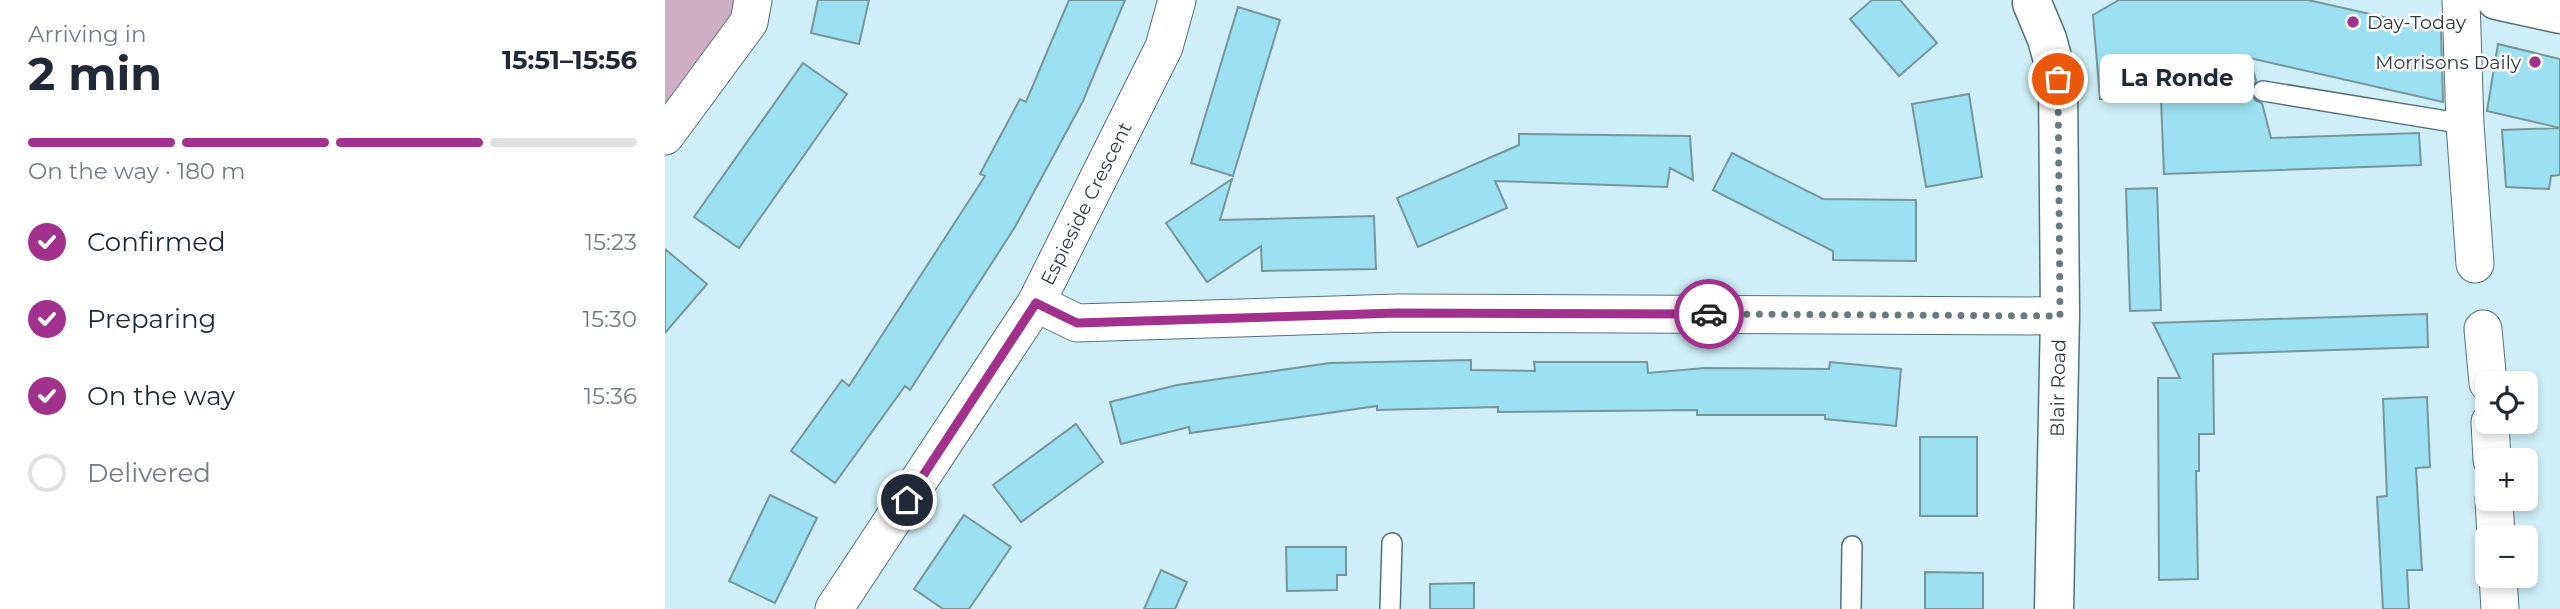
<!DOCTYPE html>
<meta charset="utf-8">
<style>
body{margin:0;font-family:Montserrat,sans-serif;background:#f6f6f7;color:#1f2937;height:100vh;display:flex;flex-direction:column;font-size:26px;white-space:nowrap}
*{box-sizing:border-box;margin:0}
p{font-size:23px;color:#747a83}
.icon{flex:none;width:38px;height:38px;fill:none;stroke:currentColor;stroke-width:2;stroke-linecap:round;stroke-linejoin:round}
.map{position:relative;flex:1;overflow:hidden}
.drawer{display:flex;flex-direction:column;background:#fff;width:665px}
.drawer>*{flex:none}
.controls{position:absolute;left:1810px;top:371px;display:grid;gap:14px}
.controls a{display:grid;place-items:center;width:63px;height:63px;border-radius:10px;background:#fff;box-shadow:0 4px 10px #0003;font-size:35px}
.pin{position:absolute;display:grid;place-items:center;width:60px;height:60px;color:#fff;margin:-30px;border:4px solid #fff;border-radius:50%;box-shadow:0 2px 7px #0007}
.courier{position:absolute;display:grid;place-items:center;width:70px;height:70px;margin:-35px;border:5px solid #a2318e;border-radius:50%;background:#fff;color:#222;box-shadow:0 2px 9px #0007}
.bubble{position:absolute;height:49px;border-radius:10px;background:#fff;box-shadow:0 4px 10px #0003;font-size:23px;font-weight:700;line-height:49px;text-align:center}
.head em{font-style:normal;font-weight:700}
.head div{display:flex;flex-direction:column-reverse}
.head{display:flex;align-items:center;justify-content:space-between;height:119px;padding:0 28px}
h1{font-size:46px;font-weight:700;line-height:52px}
.bar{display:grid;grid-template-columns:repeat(4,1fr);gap:10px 7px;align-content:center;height:84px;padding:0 28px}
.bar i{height:9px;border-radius:5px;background:#e0e1e3}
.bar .on{background:#a2318e}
.bar p{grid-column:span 4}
ol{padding:0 28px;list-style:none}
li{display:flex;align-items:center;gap:21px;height:77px}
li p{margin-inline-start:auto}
li .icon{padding:7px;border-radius:50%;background:#a2318e;color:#fff;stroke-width:4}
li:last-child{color:#747a83}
li i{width:38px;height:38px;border:4px solid #e0e1e3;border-radius:50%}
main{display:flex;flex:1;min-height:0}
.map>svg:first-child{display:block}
.green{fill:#ceaec5}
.building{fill:#9ce1f1;stroke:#77959c;stroke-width:2}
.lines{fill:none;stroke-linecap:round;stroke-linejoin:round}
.service-casing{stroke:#547179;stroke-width:22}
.minor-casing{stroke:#547179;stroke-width:39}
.tertiary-casing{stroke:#547179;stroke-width:41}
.service{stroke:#fff;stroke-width:19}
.minor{stroke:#fff;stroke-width:37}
.tertiary{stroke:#fff;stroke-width:38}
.done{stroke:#677a7f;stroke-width:7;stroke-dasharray:0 12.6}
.route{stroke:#a2318e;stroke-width:9}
.poi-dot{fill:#a2318e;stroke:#fff;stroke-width:2.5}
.labels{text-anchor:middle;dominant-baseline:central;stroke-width:5;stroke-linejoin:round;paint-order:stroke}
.poi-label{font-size:19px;fill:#2f3b3f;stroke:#fff;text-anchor:start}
.street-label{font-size:19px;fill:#2f3b3f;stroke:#fff}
</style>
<main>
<section class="drawer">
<div class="head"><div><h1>2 min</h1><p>Arriving in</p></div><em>15:51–15:56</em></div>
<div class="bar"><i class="on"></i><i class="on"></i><i class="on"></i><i></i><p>On the way · 180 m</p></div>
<ol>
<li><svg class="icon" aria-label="check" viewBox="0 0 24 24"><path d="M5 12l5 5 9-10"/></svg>Confirmed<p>15:23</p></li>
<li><svg class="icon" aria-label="check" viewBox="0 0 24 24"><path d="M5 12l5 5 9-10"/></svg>Preparing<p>15:30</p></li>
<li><svg class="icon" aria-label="check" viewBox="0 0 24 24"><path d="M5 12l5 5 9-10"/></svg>On the way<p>15:36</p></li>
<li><i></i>Delivered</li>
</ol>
</section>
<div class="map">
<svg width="1895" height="609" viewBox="0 0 1895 609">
<rect width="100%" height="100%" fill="#ceeff7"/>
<path class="green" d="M0,0H79L0,118Z"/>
<path class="building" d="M153,0H204L194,44L146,33Z
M404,0H460L418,101L350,227L245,390L240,386L170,483L126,451L177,380L184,386L320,176L315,174L355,99L361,102Z
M1207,0H1235L1272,43L1234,76L1185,19Z
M1454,0H1643L1776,30L1778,102L1585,58L1591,81L1586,88V95L1591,101L1597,103L1606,138L1754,133L1756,165L1499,174L1496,99H1435L1428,15Z
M573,7L615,20L568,176L526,163Z
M1833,44L1895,59V128L1822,111Z
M138,63L182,94L74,248L29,217Z
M1304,94L1317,177L1261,187L1247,104Z
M1895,128V175L1886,176L1884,189L1841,187L1837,130Z
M854,134L1025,136L1028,180L1005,168L1002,187L830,181L842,208L753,247L732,198L854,145Z
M1067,153L1158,199L1251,200V261L1168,260V251L1048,190Z
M567,179L555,220L709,216L711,269L597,271L596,246L542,282L501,223Z
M1492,188L1496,310L1465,311L1461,189Z
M0,249L42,284L0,333Z
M1762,314L1763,347L1548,354L1549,434H1534V471H1531L1533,579L1494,580L1493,378H1515L1488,323Z
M806,360V370L870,371L869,362H982L983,373L1040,368L1164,369L1165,362L1236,369L1231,426L1160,419V415H1032V410L833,412V407L712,410V406L525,433L524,427L456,444L445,402L512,385L665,363Z
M1762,397L1765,467L1751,468L1757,570H1742L1744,609H1718L1712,497L1722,496L1718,399Z
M411,424L438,462L356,522L328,485Z
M1255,437H1312V516H1255Z
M105,495L152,518L110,603L64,581Z
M299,515L346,547L304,609H278L249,589Z
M621,547H681V575H672V590L622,591Z
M496,570L522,582L510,609H479Z
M1260,572L1318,573V609H1260Z
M809,583V609H765V584Z"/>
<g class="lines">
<g class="service-casing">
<path id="service" d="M1598,91L1800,124
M725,609L727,543
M1186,609L1187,546"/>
</g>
<g class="minor-casing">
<g id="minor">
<path d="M1796,0L1800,124L1810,264"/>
<path d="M0,136L84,22L88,0"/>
<path d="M371,303L412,323L732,313L1395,316"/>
<path d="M1818,329L1823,383"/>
<path d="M1825,422L1827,460"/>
<path d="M1829,499L1831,537"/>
<path d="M1833,576L1835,609"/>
<path id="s1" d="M169,609L371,303L499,47L512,0"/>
</g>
</g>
<g class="tertiary-casing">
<path id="tertiary" d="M1831,0L1895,14
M1367,3L1382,39L1393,79L1395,316L1389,609"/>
</g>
<use href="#service" class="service"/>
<use href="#minor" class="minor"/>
<use href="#tertiary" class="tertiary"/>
</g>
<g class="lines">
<path class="done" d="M1044,314L1395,316L1393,79"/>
<path class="route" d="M242,500L371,303L412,323L732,313L1044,314"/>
</g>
<g class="poi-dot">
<circle cx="1688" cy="22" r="7"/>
<circle cx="1870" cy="62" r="7"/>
</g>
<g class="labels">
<g class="poi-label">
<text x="1702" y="22">Day-Today</text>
<text x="1856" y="62" text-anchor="end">Morrisons Daily</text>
</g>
<g class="street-label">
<text stroke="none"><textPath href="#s1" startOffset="478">Espieside Crescent</textPath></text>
<text transform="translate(1393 388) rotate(-89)">Blair Road</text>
</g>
</g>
</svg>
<div class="controls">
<a><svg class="icon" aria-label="locate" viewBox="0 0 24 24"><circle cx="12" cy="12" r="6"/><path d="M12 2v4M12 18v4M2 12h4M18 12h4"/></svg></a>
<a>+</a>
<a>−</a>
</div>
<div class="pin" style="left:1393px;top:79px;background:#ea580c"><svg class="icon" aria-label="bag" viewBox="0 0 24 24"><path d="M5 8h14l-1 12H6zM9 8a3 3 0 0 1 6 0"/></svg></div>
<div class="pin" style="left:242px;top:500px;background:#1f2937"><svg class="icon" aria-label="home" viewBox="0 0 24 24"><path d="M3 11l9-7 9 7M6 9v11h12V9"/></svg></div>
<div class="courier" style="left:1044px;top:314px"><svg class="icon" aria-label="car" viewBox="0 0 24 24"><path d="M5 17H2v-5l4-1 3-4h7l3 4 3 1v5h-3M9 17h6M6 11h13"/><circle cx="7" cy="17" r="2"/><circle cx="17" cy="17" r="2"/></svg></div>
<div class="bubble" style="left:1435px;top:54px;width:154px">La Ronde</div>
</div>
</main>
